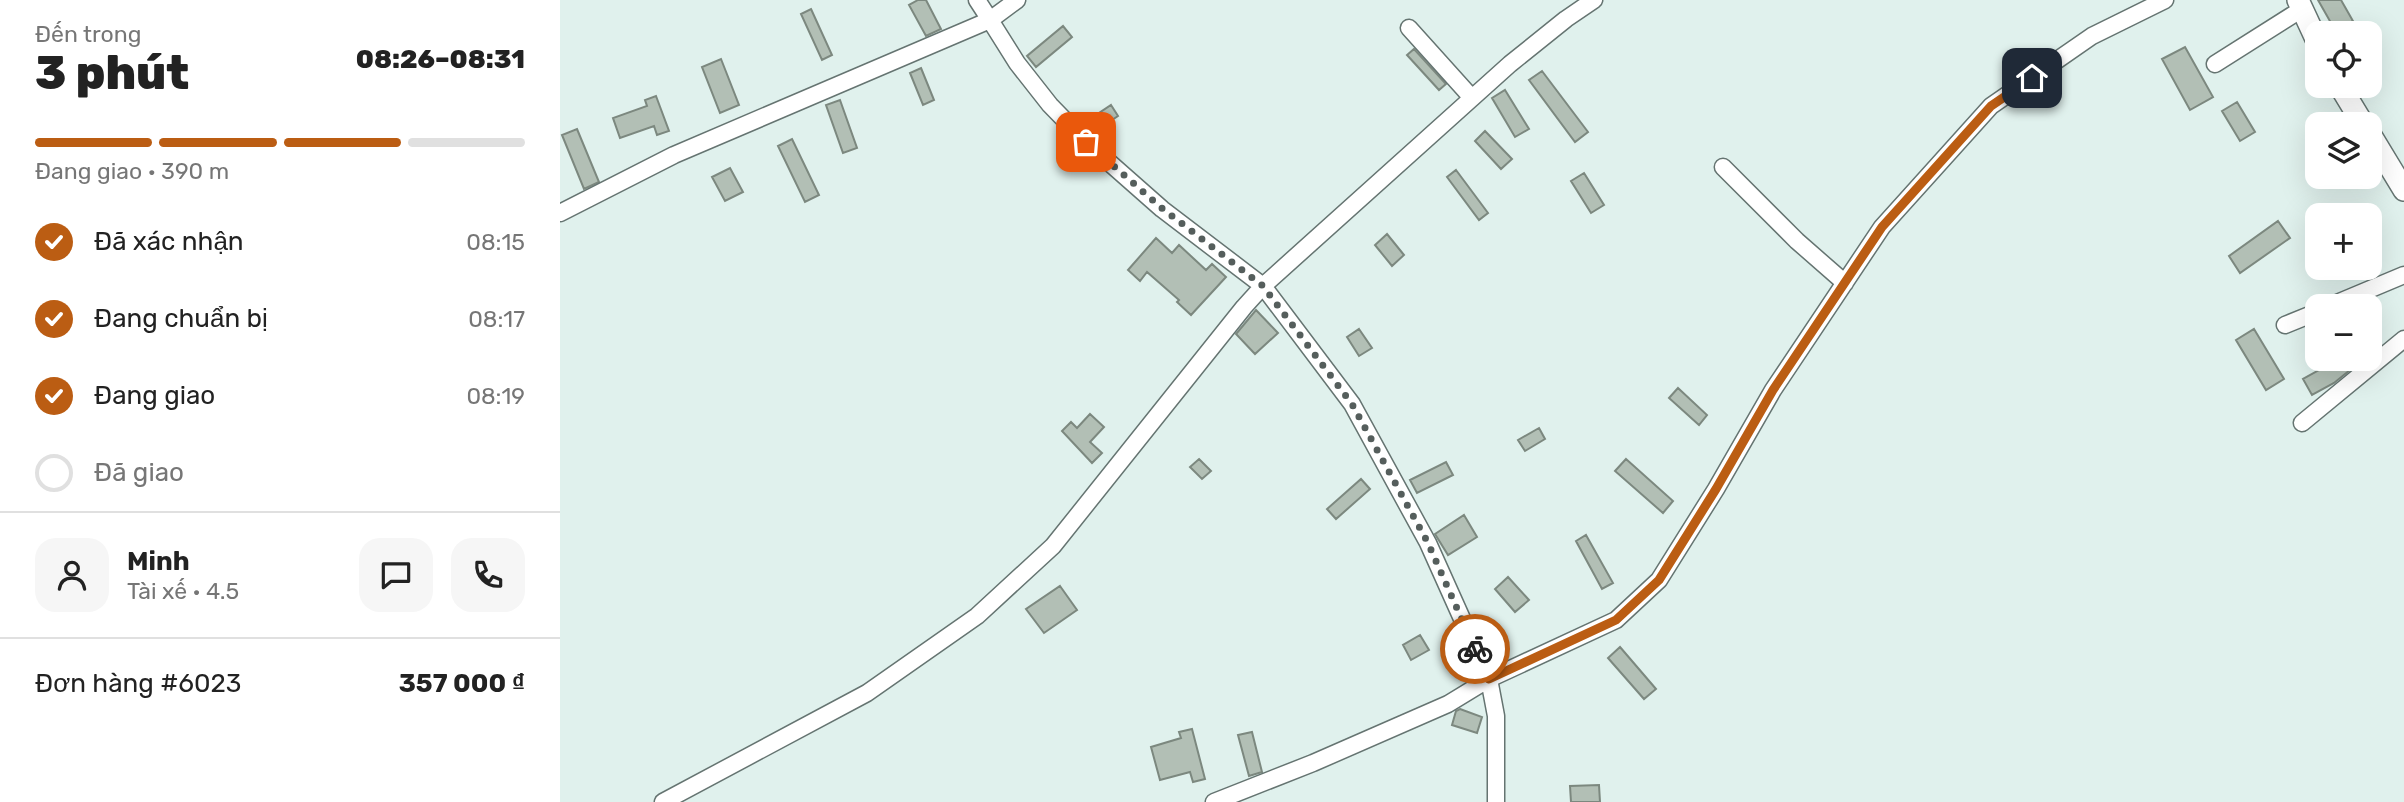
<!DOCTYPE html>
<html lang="vi">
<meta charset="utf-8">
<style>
body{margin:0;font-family:Rubik,sans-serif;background:#f6f6f6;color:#222;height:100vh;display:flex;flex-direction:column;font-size:26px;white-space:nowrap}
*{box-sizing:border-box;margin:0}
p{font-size:23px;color:#767676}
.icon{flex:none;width:38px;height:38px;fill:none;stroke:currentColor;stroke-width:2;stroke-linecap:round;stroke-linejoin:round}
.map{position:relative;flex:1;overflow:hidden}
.drawer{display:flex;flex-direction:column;background:#fff;width:560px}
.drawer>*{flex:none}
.tools{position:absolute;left:1745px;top:21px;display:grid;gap:14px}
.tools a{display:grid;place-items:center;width:77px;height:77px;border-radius:14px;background:#fff;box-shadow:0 7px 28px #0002;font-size:35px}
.pin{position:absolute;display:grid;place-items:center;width:60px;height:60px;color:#fff;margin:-30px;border-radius:14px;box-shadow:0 4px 10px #0006}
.courier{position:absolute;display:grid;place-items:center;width:70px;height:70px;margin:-35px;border:5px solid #bb5d13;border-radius:50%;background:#fff;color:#222;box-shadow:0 2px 9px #0007}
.head em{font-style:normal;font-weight:800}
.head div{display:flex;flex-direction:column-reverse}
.head{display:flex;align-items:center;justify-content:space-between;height:119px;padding:0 35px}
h1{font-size:46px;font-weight:800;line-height:52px}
.bar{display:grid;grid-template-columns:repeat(4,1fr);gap:10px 7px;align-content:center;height:84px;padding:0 35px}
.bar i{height:9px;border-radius:5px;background:#e0e0e0}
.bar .selected{background:#bb5d13}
.bar p{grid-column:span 4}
.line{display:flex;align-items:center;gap:18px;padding:0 35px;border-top:2px solid #e0e0e0}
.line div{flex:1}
.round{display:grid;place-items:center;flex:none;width:74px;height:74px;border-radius:21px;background:#f6f6f6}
ol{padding:0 35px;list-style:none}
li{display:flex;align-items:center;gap:21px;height:77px}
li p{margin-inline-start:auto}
li .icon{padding:7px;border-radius:50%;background:#bb5d13;color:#fff;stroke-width:4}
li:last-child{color:#767676}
li i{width:38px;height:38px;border:4px solid #e0e0e0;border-radius:50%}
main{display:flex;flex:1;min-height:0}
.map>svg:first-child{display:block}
.building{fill:#b2bfb5;stroke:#7c887f;stroke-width:2}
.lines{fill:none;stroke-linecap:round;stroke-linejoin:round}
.minor-casing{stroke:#657471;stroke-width:19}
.secondary-casing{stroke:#657471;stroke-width:24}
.minor{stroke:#fff;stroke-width:16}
.secondary{stroke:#fff;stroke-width:21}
.done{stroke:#555e5c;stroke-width:7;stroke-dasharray:0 12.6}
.route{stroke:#bb5d13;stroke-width:9}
</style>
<main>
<section class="drawer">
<div class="head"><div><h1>3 phút</h1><p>Đến trong</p></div><em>08:26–08:31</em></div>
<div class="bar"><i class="selected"></i><i class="selected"></i><i class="selected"></i><i></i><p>Đang giao · 390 m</p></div>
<ol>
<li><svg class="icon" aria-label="check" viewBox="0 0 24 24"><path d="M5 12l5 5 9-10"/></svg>Đã xác nhận<p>08:15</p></li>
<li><svg class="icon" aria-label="check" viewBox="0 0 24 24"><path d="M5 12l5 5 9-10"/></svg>Đang chuẩn bị<p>08:17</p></li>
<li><svg class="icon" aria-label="check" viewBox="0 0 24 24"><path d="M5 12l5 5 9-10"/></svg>Đang giao<p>08:19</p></li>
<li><i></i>Đã giao</li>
</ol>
<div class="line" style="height:126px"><a class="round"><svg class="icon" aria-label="person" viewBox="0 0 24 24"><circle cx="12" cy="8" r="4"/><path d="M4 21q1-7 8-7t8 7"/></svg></a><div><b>Minh</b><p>Tài xế · 4.5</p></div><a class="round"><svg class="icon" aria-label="chat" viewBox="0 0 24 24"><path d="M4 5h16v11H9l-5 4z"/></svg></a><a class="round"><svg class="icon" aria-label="phone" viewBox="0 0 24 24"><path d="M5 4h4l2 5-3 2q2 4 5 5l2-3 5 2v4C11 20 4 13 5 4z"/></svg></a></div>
<div class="line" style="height:91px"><div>Đơn hàng #6023</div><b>357 000 ₫</b></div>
</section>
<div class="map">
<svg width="1844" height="802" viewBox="0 0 1844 802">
<rect width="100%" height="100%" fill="#e0f1ed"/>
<path class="building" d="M358,0H366L381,29L366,36L349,5Z
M1758,0H1781L1793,21L1775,30Z
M251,9L272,55L262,60L241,14Z
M503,26L512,37L476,67L467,56Z
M1625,47L1653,97L1630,110L1602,59Z
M854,49L886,84L879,90L847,55Z
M161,59L179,105L160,113L142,67Z
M361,68L374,100L363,105L350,73Z
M982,71L1028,132L1015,142L969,80Z
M945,90L969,129L955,137L932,98Z
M96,96L109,131L97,135L94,126L60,138L53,118L87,106L85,100Z
M280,100L297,148L283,153L266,105Z
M1677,102L1695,132L1680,141L1662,111Z
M551,105L558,116L534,132L527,121Z
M17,129L39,182L24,189L2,135Z
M925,131L952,159L941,169L915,141Z
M232,139L259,195L245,202L218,146Z
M170,168L183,192L165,201L152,177Z
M896,170L928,213L919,220L887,177Z
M1024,173L1044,205L1031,213L1011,181Z
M1718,221L1730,238L1680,273L1669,256Z
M827,234L844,255L832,266L815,245Z
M596,238L612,253L619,245L646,270L652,264L666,277L631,315L617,302L619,300L587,272L580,281L568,270Z
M696,310L718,333L695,354L676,334Z
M799,329L812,348L799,356L787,337Z
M1694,329L1724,379L1706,390L1676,340Z
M1779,359H1784L1790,370L1774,383L1752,395L1743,379Z
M1118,388L1147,415L1139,425L1109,398Z
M530,414L544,427L530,442L542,453L532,463L502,431L511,422L517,428Z
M979,428L985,439L965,451L958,440Z
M639,459L651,471L642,479L630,467Z
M1066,459L1113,501L1103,513L1055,471Z
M886,462L893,475L857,493L850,480Z
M801,479L810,489L776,519L767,509Z
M904,515L917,537L888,555L875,534Z
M1026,535L1053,583L1042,589L1016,541Z
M948,577L969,600L955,612L935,589Z
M500,586L517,610L484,633L466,609Z
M860,635L869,650L851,660L843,645Z
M1060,647L1096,689L1084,699L1048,658Z
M900,709L922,717L917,733L892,725L896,711Z
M632,729L645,779L633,782L630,772L600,780L591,747L621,738L619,732Z
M692,732L702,772L689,776L678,735Z
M1039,785L1040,802H1011L1010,786Z"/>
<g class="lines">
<g class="minor-casing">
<path id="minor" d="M457,0L430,20L457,63L490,105L526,142L602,209L703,286L792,404L868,543L929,679L1056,620L1099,580L1156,489L1213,390L1322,227L1431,106L1532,36L1605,0
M849,28L912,98
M1655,64L1742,9
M1163,167L1237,241L1285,283
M0,213L114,155L430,20L417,0
M1770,306L1844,275
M1725,325L1757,312
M1742,423L1844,339
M103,802L307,693L417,616L493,546L684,307L703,286L950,64L1006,19L1034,0
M654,802L753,763L888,704L929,679L936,716V802"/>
</g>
<g class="secondary-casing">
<path id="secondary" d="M1738,0L1757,41
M1780,86L1803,124
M1810,134L1844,190"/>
</g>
<use href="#minor" class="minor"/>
<use href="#secondary" class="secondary"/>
</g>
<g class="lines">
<path class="done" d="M526,142L603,209L703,286L792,404L868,543L915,649"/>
<path class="route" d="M915,649L929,679L1056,620L1099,580L1156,489L1213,390L1322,227L1431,106L1472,78"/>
</g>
</svg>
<div class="tools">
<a><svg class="icon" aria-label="locate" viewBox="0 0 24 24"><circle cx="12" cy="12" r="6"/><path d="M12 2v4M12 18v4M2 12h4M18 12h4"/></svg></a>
<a><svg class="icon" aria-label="layers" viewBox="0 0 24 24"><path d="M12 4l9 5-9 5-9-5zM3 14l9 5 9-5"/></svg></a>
<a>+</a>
<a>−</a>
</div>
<div class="pin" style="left:526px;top:142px;background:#ea580c"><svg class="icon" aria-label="bag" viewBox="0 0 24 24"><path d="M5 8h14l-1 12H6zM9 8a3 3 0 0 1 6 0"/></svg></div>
<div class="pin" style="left:1472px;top:78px;background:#1f2937"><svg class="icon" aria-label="home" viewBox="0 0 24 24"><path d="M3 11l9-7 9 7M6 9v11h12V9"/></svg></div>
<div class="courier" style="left:915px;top:649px"><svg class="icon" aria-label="bike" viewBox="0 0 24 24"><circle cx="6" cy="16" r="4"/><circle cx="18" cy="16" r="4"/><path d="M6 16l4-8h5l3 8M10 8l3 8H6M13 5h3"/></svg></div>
</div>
</main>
